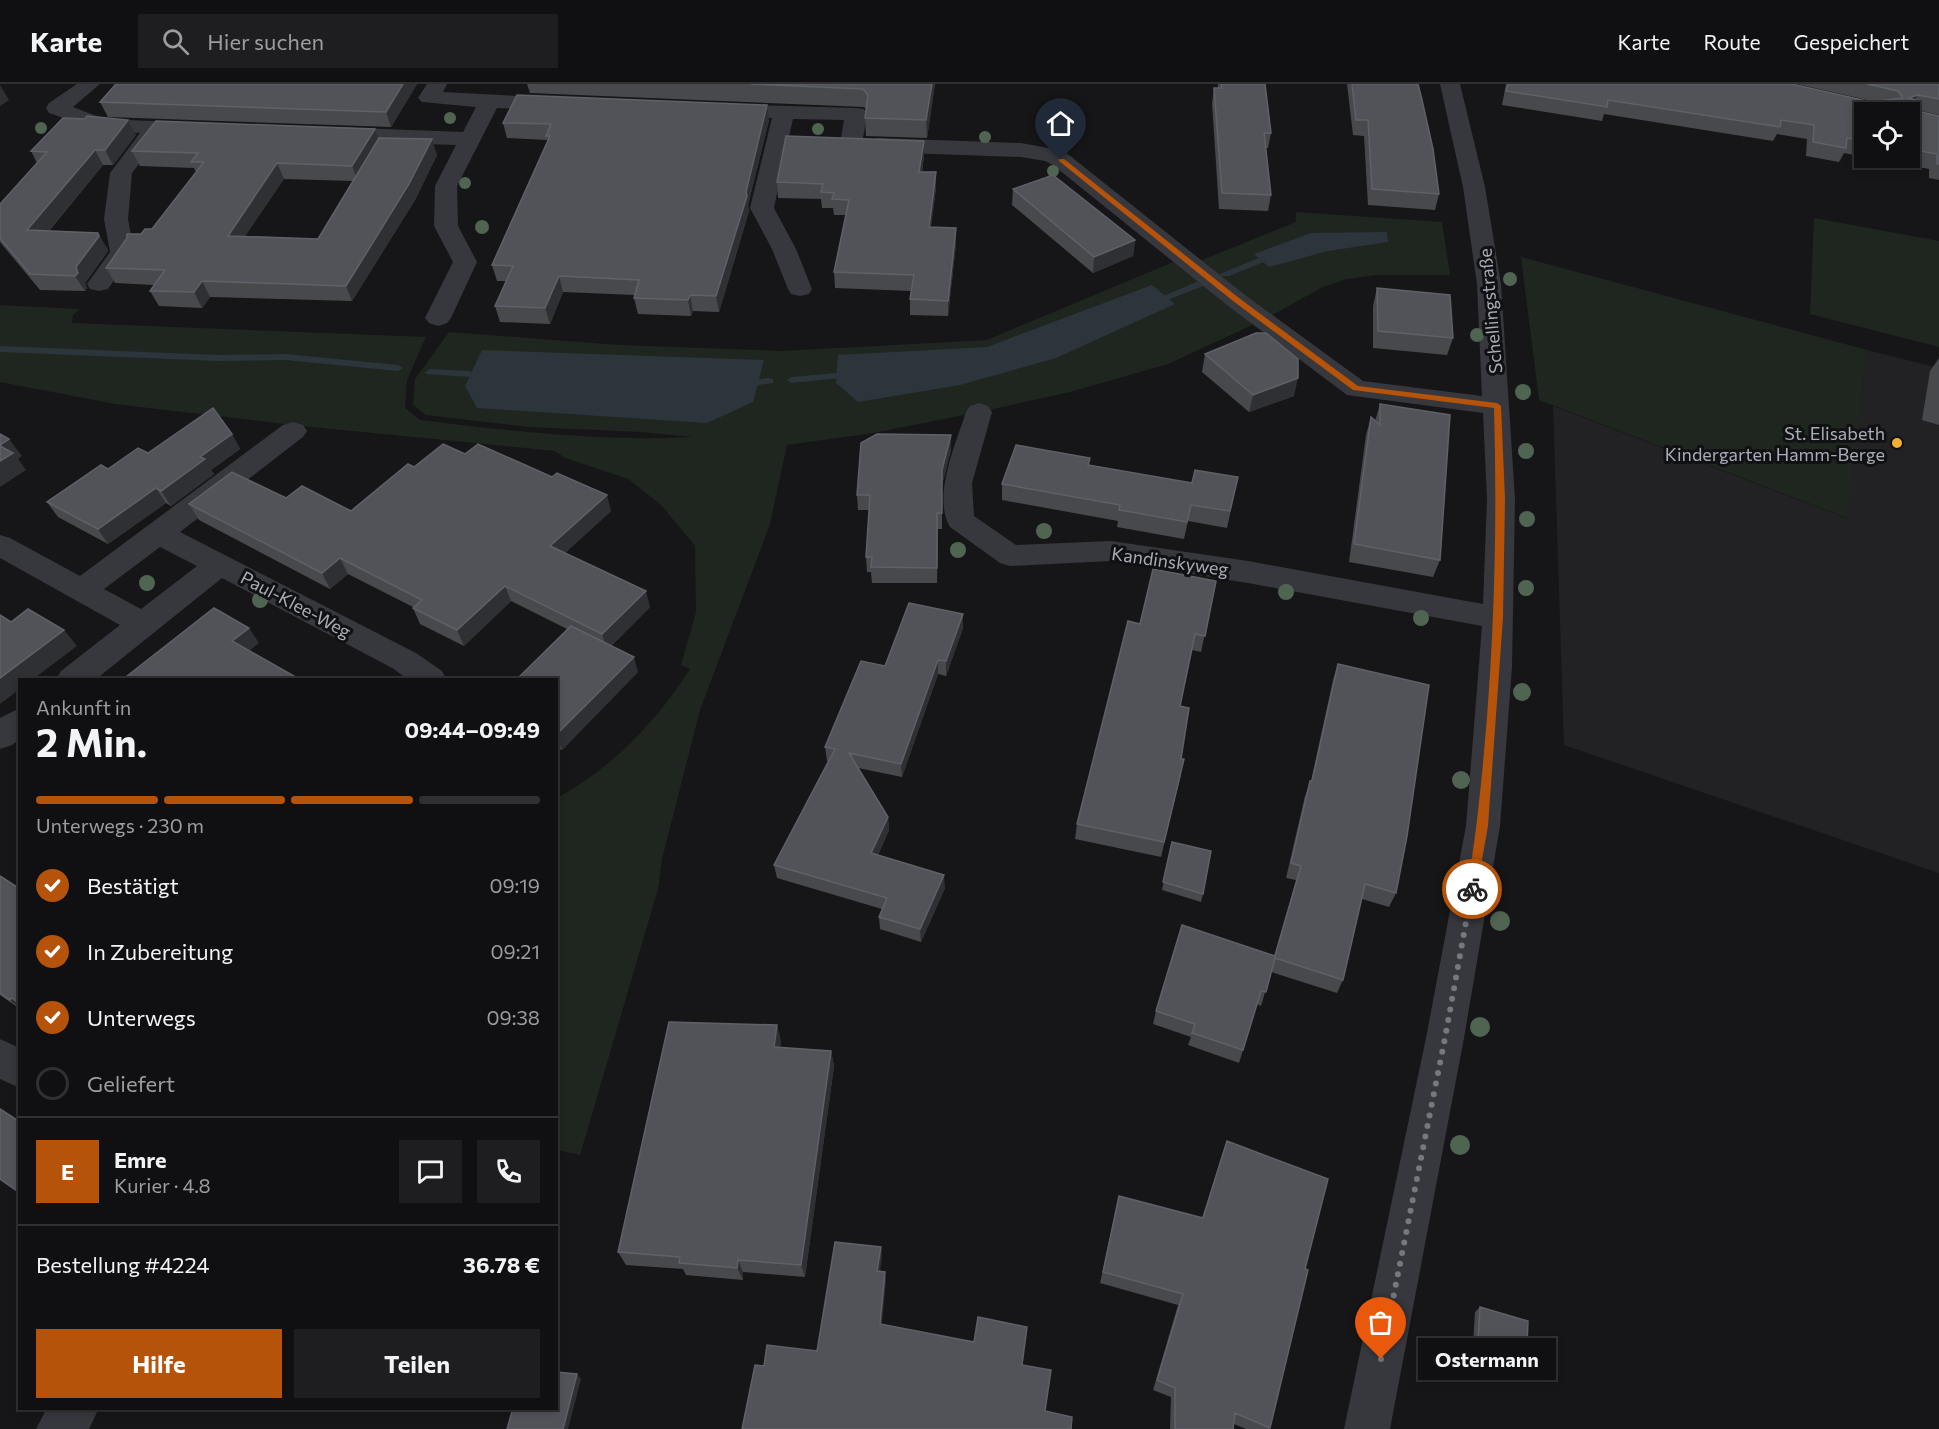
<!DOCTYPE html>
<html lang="de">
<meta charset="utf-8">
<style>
body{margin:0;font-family:Commissioner,sans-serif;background:#1e1e20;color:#f1f3f6;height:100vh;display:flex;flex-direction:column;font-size:22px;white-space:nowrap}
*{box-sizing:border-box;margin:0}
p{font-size:20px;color:#9c9d9f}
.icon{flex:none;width:33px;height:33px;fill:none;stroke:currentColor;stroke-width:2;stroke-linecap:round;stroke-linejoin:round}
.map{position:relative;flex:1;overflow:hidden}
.sheet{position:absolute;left:18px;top:594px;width:540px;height:732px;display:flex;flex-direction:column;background:#101012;border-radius:0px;box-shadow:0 3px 9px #0003,0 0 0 2px #303032}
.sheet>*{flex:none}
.tools{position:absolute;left:1854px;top:18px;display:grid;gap:12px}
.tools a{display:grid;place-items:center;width:66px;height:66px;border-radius:0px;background:#101012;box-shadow:0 3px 9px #0003,0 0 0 2px #303032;font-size:30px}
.pin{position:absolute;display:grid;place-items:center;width:51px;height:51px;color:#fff;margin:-62px -26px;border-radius:50% 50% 50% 0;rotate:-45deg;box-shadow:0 0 6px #0007}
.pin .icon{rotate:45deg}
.courier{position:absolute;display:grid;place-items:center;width:60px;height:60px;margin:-30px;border:4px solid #b45309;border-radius:50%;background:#fff;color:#222;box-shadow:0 2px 8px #0007}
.bubble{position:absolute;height:42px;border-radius:0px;background:#101012;box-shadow:0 3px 9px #0003,0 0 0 2px #303032;font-size:20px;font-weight:700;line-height:42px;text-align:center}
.head em{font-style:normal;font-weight:700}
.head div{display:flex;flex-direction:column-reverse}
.head{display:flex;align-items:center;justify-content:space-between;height:102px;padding:0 18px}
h1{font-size:39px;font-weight:700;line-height:45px}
.bar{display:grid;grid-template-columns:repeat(4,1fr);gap:9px 6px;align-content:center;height:72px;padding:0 18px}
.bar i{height:8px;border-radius:4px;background:#303032}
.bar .active{background:#b45309}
.bar p{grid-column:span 4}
.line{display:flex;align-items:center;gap:15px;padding:0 18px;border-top:2px solid #303032}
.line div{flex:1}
.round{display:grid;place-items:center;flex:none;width:63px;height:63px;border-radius:0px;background:#1e1e20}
ol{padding:0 18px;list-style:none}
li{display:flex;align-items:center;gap:18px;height:66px}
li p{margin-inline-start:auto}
li .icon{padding:6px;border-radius:50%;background:#b45309;color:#fff;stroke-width:4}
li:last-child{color:#9c9d9f}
li i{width:33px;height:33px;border:3px solid #303032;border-radius:50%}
.cta{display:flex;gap:12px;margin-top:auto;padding:12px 18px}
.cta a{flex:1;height:69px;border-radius:0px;background:#b45309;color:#fff;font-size:24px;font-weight:700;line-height:69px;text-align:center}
.cta a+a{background:#1e1e20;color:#f1f3f6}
header{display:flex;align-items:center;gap:36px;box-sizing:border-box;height:84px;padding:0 30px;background:#101012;border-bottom:2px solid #303032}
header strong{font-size:28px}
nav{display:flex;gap:33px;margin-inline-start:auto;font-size:21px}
.search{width:420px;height:54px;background:#1e1e20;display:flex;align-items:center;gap:15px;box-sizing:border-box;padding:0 21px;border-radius:0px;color:#9c9d9f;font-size:22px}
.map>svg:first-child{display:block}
.built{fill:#222225}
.green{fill:#1e261f}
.water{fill:#2c353c}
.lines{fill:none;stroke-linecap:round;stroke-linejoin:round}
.stream{fill:#2c353c;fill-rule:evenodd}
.minor{fill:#37383d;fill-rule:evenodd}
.tree{fill:#506452}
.wall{fill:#47494d;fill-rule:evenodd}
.shaded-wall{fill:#2f3033}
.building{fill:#525359;stroke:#5f6168;stroke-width:1.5}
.route{fill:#b45309}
.done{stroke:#757880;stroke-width:6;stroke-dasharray:0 10.8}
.poi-dot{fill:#f2b134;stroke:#111113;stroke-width:2}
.labels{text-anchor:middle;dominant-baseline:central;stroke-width:6;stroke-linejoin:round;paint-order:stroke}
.street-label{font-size:18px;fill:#a8adb8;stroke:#111113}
.poi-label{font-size:18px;fill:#a8adb8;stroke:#111113;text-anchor:end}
</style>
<header>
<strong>Karte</strong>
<div class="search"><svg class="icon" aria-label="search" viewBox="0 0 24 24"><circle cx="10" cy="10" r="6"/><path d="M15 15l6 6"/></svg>Hier suchen</div>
<nav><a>Karte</a><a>Route</a><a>Gespeichert</a></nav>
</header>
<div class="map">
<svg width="1939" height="1345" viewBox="0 0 1939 1345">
<rect width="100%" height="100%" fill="#161618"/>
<path class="built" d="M1867,266L1939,284V789L1564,661L1553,322L1846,434Z"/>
<path class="green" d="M1296,128L1442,138L1450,191H1377L1346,195L1323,203L1263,236L1168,280L1070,308L979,328L873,349L787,361L770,440L700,626L662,775L658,805L580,1071L557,1066V714C612,684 656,638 690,585L681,581L696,528L695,462L661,421L628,395L565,374L555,367L302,342L115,320L0,298V221L80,225L73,231L72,239L426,253L407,296L405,324L420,336C511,347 601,358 693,353L642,348L530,343L426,331L413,321L415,295L449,248L619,261L783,267L987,256L1183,174L1192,180L1296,138Z
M1814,134L1939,157V263L1810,230Z
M1521,173L1867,266L1847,434L1539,316Z"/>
<path class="water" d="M1387,148L1388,158L1328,167L1269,183L1254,170L1311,149Z
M1152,201L1175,220L1056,274L960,301L858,318L836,299L838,271L987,263Z
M482,266L764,276L753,318L707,339L477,324L465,302Z"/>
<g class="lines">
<path class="stream" d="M1261,173L1266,176L1264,178L1229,192H1221L1220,190Z
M1199,197L1204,200L1203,202L1170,215H1162L1161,213Z
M0,262L218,271L285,270L398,281L403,284L398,287L285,276L218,277L0,268Z
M430,285L470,287L475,290L470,293L426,290L425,288Z
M836,289L840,290V294L792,299L787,296L792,293Z
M769,294L773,295V299L758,301L753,298L754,296Z"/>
<path class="minor" d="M77,0H100L73,23L104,35L196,39L204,40L207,45L204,50L196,51L162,50L132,89L128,135L134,168L108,205L99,207L90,205L87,200L110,168L104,135L110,89L140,49L101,47L49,29L46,24L49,19Z
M427,0H447L443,8L557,14L564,16L568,20L564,24L557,26L497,24L457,102L458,142L477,178L451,234L447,239L438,242L429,239L425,234L453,178L434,142L435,102L456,61L332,57L324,55L321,50L324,45L332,43L463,48L476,23L422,18L418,14Z
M1440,0H1460L1485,103L1501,200L1515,415L1512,583L1500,742L1464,954L1390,1345H1344L1426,954L1466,742L1482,542L1248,499L1111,477L1010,482L1000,479L950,443C932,413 956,359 966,328L970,322L979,319L988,322L992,328L972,399L974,432L1016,461L1111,457L1248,477L1483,520L1487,415L1483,329L1347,311L1227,221L1053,81L1045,77L1021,73L878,68L870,66L867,61L870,56L878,54L1021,59L1059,66L1069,71L1245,211L1363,297L1482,312L1477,200L1463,103Z
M723,20L856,24L864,25L867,30L862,60L859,65L851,67L843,65L840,60L844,36L793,35L789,52L837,54L840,59L837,64L786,65L774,124L796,165L812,205L809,210L800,212L791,210L788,205L772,165L750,124L772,34L715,31L712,26L715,21Z
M293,338L303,341L307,347L303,353L180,448L416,569L442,587L447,596H408L394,585L222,494L95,596H56L61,587L120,541L0,474V451L10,454L80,492L283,341ZM160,463L197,482L141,525L104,505Z
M20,624V655L12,661L0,665V634Z
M0,955L20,964V1004L0,995Z
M47,1324H99L89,1345H36Z"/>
</g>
<g class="tree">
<circle cx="450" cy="34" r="6"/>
<circle cx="41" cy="44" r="6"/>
<circle cx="818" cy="45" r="6"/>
<circle cx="985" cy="53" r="6"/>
<circle cx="1053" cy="87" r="6"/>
<circle cx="465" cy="99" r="6"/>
<circle cx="482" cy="143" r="7"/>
<circle cx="1510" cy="195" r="7"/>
<circle cx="1477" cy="251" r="7"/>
<circle cx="1523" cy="308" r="8"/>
<circle cx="1526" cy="367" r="8"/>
<circle cx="1527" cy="435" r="8"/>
<circle cx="1044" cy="447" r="8"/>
<circle cx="958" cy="466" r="8"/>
<circle cx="147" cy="499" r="8"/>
<circle cx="1526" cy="504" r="8"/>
<circle cx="1286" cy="508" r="8"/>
<circle cx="260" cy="516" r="8"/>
<circle cx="1421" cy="534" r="8"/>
<circle cx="1522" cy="608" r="9"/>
<circle cx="1461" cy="696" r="9"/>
<circle cx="1500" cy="837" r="10"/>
<circle cx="1480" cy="943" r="10"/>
<circle cx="1460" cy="1061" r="10"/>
</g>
<path class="wall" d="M116,0H417L391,43L108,33L100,18Z
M527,0H935L927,54L866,52L865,34L866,25L864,23L530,9Z
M1218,0H1265L1271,49L1268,64H1266L1271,111L1268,127L1219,125L1212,19L1214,4H1218Z
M1347,0H1418L1439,110L1435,126L1368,121L1364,52L1353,51Z
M1506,0H1792L1871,18H1876L1797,0H1939V31L1917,26V27L1939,32V96L1929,94V85L1870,74H1910V28H1864V73L1844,69L1839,78L1806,72L1807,55L1777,50L1773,57L1604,30L1602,37L1502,21Z
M769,36L748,121L749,127L719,228L693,227L691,232L638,230L634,214L635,211L563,208L550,240L500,238L495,222L506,197H497L492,181L547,58V56L507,54L503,39Z
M136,51L113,81H103L49,147L107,164L108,167L85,199L87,204L85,207L40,206L0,158V120L37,79L31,67Z
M378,55L437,71L415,116L352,217L210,213L202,224L159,222L150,207L154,201L115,199L106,184L141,150L152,145L196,88L194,84L140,82L132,67ZM284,95L353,97L318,155L245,152Z
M924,57V72L922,88L936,104L931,143L956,160L948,232L910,231V215L911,207L835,204L834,188L846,131H834L833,124H822L821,115L778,114L777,98Z
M1013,105L1135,156L1133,172L1093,189L1012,121Z
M1377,204L1453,254L1447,271L1373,264V222Z
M1205,270L1294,312L1249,328L1202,288Z
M1939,274V341L1922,336L1930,287Z
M1380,320L1440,476L1433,493L1349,478L1366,351L1371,333L1375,337Z
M232,350L240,365L211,386L214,390L171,422L166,419L108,460L58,433L47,418L108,385L148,369Z
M951,366L942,401V445H938L937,499H872L871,488H867L866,473L869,426H858L857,411Z
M465,370L611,427L565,469L650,523L611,562L638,588L562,666L556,664V596L567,545L511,517L464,562L420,540L413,524V523L348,490L330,505L199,436L189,420L286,414L351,427L414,383Z
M1090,374L1089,381L1192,399L1238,393L1227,444L1188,437L1184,455L1117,443L1118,437L1002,416V400Z
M1216,497L1201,568L1192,566L1180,622L1181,691L1161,773L1075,755L1077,740L1140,540Z
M963,530V544L946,592L938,590L902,693L858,684L888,733L889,746L878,771L945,804L921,858L880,845L879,833L882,825L777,794L774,781L829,678L827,677L825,663L885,582Z
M1338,580L1396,809L1389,823L1362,815L1343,896L1337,909L1271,888L1261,922L1257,920L1243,966L1239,979L1188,961L1191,953L1153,940L1156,927L1274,872L1296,796L1286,794L1305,712L1311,697L1333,596Z
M1172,758L1203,810L1201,818L1162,806Z
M0,792L20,805V925L0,911Z
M781,957L780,964L831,967L834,982L805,1193L743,1188V1196L686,1191L683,1185L626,1181L618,1168Z
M1227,1057L1305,1185L1269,1345H1246L1234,1340L1233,1345H1170L1171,1313L1153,1306L1178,1221L1100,1199L1119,1112L1202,1134L1222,1071Z
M1480,1223L1526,1285L1520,1290L1472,1276L1475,1228Z"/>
<path class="shaded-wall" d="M403,0H417L391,43L386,28Z
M932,0H935L927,54L926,36Z
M0,1L9,16L0,22Z
M1918,11L1910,25L1908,14Z
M767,21L769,36L748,121L749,127L719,228L716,212L746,108Z
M128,36L136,51L113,81L105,66Z
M375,45L380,60L358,98L352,82Z
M432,55L437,71L415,116L352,217L346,202Z
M924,57V72L919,103V88Z
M95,66L103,81L36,162L27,146Z
M277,79L284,95L235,167L228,152Z
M936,88V104L929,159V143Z
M956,144V160L948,232V217Z
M98,149L107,164L108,167L85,199L87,204L85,207L75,192L76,183Z
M1135,156L1133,172L1093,189L1094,173Z
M559,192L563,208L550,240L545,224Z
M202,197L210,213L202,224L194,208Z
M690,211L693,227L691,232L688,216Z
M1298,294L1294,312L1249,328L1253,311Z
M232,350L240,365L211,386L214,390L171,422L161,407L200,373Z
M951,351V366L942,401V445V386Z
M9,355L22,372L18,375L26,386L0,403V361Z
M156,404L166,419L108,460L98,445Z
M607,411L611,427L555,478L550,462Z
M340,474L348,490L330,505L322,489Z
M505,502L511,517L464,562L457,546Z
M646,507L650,523L607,565L602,550Z
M963,530V544L946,592V577Z
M249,544L259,559L242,573L232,557Z
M64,546L77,562L32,596H20V605L0,620V594Z
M634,573L638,588L562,666L556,651Z
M938,576V590L902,693L901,680Z
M888,733L889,746L873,782L871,769Z
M944,791L945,804L921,858L920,845Z
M12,914L20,921V924L10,916Z
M777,941L781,957L778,979L774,963Z
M831,967L834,982L805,1193L801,1181Z
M881,1163L882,1173L879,1196L877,1187Z
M738,1176L743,1188V1196L737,1184Z
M885,1188L886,1197L881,1249L880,1240Z
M577,1290L581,1295L568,1345H563Z"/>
<path class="building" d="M116,0H403L386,28L100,18Z
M751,0H932L926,36L865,34L868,11L863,5Z
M1221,0H1265L1271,49H1264L1271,111L1222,109L1214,4H1222Z
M1352,0H1418L1422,16L1433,65L1439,110L1372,105L1368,36H1356Z
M1508,0H1792L1871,18L1903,14L1898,7L1867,0H1939V15L1918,11L1908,14L1916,16L1917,27L1939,32V80H1937V70L1910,65V28H1864V57L1847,54L1846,64L1813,58L1814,41L1781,36L1780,43L1608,16L1607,23L1506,7Z
M517,11L767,21L746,108L747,112L716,212L690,211L688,216L634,214L639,196L559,192L545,224L495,222L513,182L492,181L550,52H546L551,40L503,39Z
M87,32L128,36L105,66H95L27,146L98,149L99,152L76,183L78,189L75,192L30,190L0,154V120L47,68L31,67L63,34L85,35Z
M156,37L375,45L352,82L277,79L228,152L318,155L379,54L432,55L409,100L346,202L202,197L194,208L150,207L165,186L106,184L127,154V150H141L145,145H152L204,78H191L198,69L132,67Z
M786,52L924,57L919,88H936L929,143L956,144L948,217L910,215L914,191L834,188L849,116L832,115L834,109L821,108L823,100L777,98Z
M1053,91L1135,156L1094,173L1013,105Z
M1377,204L1450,211L1453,254L1378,247Z
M1256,249H1266L1298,275V294L1253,311L1205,270Z
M1380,320L1450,331L1440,476L1354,460L1371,333L1380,341Z
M213,324L232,350L200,373L205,375L161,407L156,404L98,445L47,418L101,381L108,385L138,364L148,369Z
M0,350L9,355L0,361Z
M877,350L951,351L942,386V429H937V484L871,483L872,473H866L870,411H857L861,359Z
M443,360L465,370L478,360L552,393L557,389L607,411L550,462L646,507L602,550L505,502L457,546L413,524L422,516L340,474L322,489L189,420L232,388L286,414L302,402L351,427L408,380L414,383Z
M1016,361L1090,374L1088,381L1192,399L1195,386L1238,393L1230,427L1191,421L1187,438L1119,426L1120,421L1002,400Z
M0,362L13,369L0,377Z
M1153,485L1216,497L1205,552L1195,550L1180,622L1189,624L1181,675H1184L1164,758L1077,740L1128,537L1140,540Z
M909,519L963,530L946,577L938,576L901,680L849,669L888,733L871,769L944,791L920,845L879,833L887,814L774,781L835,665L825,663L861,577L885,582Z
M214,524L249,544L232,557L301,596H122Z
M28,525L64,546L0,594V531L11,538Z
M571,542L634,573L556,651V596H516Z
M1338,580L1429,601L1407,752L1396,809L1365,800L1343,896L1275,874L1266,908L1261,907L1243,966L1192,949L1195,940L1156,927L1182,841L1275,872L1301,782L1291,779L1310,697H1312Z
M1172,758L1211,767L1203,810L1163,798Z
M0,792L20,805V920L12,914L10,916L0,909Z
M669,938L777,941L774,963L831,967L801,1181L738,1176L737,1184L679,1179L680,1173L618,1168Z
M0,1025L20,1038V1109L0,1095Z
M1227,1057L1328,1095L1305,1185L1308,1186L1270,1344L1235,1329L1233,1345H1175V1304L1157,1296L1183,1210L1103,1188L1119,1112L1203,1134Z
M835,1158L881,1163L877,1187L885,1188L880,1240L974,1258L978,1233L1027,1243L1022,1281L1051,1286L1045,1327L1072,1333L1071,1345H742L755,1281L764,1282L767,1261L817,1267Z
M1480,1223L1528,1237L1526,1285L1477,1272Z
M556,1288L577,1290L563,1345H507L513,1324H556Z"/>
<path class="route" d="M1059,75H1064L1239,214L1358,302L1497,319L1501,322L1505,415L1503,534L1488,742L1476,809H1468L1467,805C1477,747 1482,693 1487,633C1495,530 1497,428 1494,324L1353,306L1233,217L1059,77Z"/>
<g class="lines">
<path class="done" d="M1381,1275L1445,954L1472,805"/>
</g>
<circle class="poi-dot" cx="1897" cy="359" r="6"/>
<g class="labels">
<g class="street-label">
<text transform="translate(1490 227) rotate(-95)">Schellingstraße</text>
<text transform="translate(1170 477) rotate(8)">Kandinskyweg</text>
<text transform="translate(296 520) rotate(28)">Paul-Klee-Weg</text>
</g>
<g class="poi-label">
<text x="1885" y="349">St. Elisabeth<tspan x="1885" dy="21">Kindergarten Hamm-Berge</tspan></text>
</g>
</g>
</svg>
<div class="tools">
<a><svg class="icon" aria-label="locate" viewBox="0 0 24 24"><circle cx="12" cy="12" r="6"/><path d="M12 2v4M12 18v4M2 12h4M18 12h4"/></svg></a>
</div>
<div class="pin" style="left:1381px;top:1275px;background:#ea580c"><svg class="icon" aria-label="bag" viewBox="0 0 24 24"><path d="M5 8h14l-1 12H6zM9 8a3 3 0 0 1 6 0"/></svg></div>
<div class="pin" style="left:1061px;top:76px;background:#1f2937"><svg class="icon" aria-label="home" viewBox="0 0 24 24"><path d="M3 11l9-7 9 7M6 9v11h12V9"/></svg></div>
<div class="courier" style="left:1472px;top:805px"><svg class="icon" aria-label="bike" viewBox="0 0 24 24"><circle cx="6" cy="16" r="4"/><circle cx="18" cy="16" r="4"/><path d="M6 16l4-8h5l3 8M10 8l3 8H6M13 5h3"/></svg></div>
<div class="bubble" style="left:1418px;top:1254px;width:138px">Ostermann</div>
<section class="sheet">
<div class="head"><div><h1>2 Min.</h1><p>Ankunft in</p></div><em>09:44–09:49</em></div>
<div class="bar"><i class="active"></i><i class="active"></i><i class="active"></i><i></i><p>Unterwegs · 230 m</p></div>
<ol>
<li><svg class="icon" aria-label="check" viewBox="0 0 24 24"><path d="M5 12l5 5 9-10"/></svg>Bestätigt<p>09:19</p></li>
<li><svg class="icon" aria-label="check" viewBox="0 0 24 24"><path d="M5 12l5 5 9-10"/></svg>In Zubereitung<p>09:21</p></li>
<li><svg class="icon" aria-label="check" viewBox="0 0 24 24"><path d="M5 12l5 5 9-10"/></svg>Unterwegs<p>09:38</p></li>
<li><i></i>Geliefert</li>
</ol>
<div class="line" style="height:108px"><b class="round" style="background:#b45309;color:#fff">E</b><div><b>Emre</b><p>Kurier · 4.8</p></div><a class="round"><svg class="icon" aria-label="chat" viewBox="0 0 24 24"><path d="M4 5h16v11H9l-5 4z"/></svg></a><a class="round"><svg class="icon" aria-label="phone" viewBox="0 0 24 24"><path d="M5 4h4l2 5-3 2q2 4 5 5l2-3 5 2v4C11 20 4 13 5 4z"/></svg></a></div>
<div class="line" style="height:78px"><div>Bestellung #4224</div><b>36.78 €</b></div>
<div class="cta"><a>Hilfe</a><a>Teilen</a></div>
</section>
</div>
